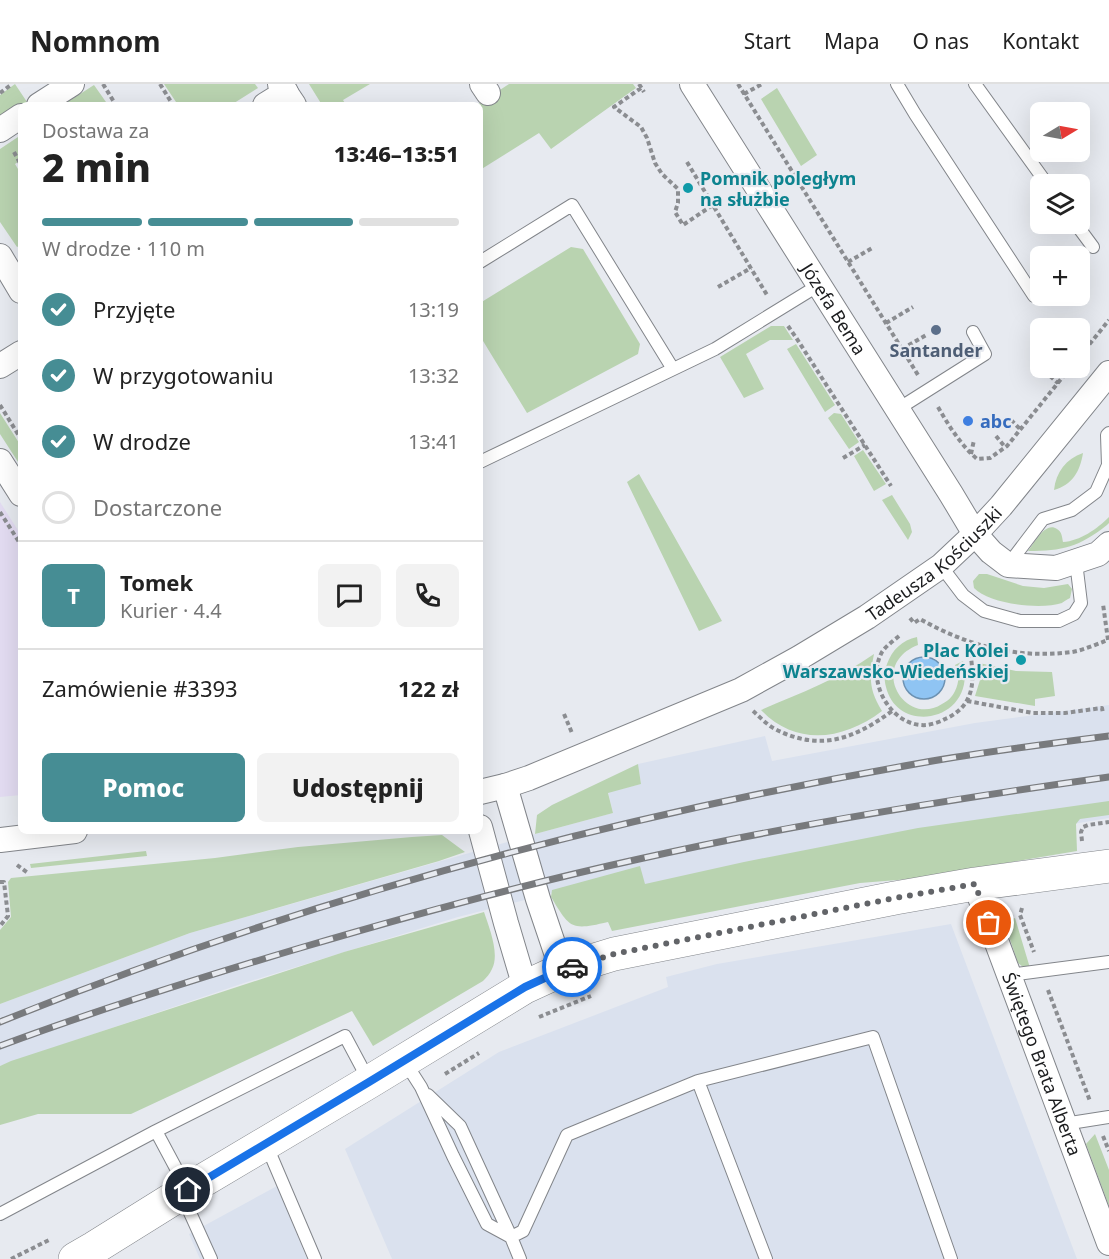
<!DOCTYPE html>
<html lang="pl">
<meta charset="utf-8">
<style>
body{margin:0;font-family:"Noto Sans",sans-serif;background:#f2f2f2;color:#222;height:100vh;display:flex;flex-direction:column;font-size:22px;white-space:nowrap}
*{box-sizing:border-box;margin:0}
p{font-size:20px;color:#767676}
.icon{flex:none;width:33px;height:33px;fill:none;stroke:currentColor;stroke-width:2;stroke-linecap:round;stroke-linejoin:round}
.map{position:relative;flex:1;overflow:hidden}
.side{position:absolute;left:18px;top:18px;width:465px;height:732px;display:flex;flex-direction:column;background:#fff;border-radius:9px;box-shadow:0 6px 24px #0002}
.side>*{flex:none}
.needle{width:39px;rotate:80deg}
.fabs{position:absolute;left:1030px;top:18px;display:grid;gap:12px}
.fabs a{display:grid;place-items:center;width:60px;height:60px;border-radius:9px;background:#fff;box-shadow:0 6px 24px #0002;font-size:30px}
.pin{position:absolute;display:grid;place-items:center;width:51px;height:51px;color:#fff;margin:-26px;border:3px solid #fff;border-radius:50%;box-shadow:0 2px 6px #0007}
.courier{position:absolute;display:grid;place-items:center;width:60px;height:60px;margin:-30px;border:4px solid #1a73e8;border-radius:50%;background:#fff;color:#222;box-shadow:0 2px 8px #0007}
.summary em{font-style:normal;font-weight:800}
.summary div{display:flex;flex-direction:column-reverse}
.summary{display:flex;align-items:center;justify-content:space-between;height:102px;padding:0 24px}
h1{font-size:39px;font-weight:800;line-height:45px}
.bar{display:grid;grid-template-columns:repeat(4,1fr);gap:9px 6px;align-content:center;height:72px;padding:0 24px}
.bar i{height:8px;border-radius:4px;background:#e0e0e0}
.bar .active{background:#468d94}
.bar p{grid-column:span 4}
.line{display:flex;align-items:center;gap:15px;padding:0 24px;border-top:2px solid #e0e0e0}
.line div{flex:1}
.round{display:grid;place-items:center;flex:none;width:63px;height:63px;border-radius:9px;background:#f2f2f2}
ol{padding:0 24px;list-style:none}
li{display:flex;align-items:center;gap:18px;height:66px}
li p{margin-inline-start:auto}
li .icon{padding:6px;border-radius:50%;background:#468d94;color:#fff;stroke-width:4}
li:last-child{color:#767676}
li i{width:33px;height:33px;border:3px solid #e0e0e0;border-radius:50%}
.cta{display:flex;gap:12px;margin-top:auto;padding:12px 24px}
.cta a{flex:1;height:69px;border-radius:9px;background:#468d94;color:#fff;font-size:24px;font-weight:800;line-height:69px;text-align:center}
.cta a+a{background:#f2f2f2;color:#222}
header{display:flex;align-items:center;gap:36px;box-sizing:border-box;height:84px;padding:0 30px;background:#fff;border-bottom:2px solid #e0e0e0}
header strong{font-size:28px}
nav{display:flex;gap:33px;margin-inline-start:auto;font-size:21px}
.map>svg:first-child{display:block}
.commercial{fill:#e3dcf2}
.built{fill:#dae1ee}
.green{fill:#b9d3b0}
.water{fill:#8fc4f3;stroke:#6c92b3;stroke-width:1.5}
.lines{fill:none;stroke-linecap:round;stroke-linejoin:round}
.lane-casing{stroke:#82858a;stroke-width:14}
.street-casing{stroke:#82858a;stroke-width:26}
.secondary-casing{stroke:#82858a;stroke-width:34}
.path{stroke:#8b8d91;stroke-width:4;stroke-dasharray:4.5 3;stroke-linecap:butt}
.lane{stroke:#fff;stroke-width:12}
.street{stroke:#fff;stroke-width:24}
.secondary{stroke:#fff;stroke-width:33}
.rail-casing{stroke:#787a7d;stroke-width:7}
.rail{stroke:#e7eaf0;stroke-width:4.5;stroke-dasharray:14;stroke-linecap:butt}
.done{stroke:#626468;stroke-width:6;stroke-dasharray:0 10.8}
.route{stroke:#1a73e8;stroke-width:8}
.culture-dot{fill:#0f9aa8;stroke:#e7eaf0;stroke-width:2}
.service-dot{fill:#5c6f8a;stroke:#e7eaf0;stroke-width:2}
.shop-dot{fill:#3f7fe0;stroke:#e7eaf0;stroke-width:2}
.labels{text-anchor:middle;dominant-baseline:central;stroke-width:4.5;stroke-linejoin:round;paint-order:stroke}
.culture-label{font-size:18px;font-weight:bold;fill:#0d838f;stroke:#e7eaf0;text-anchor:start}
.street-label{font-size:18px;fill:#1b1c1e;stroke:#e7eaf0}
.service-label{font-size:18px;font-weight:bold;fill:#4e5e75;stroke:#e7eaf0}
.shop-label{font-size:18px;font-weight:bold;fill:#366cbe;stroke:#e7eaf0;text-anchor:start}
</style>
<header>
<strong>Nomnom</strong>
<nav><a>Start</a><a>Mapa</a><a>O nas</a><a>Kontakt</a></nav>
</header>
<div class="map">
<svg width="1109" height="1175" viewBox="0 0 1109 1175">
<rect width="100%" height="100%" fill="#e7eaf0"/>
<path class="commercial" d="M0,418L21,451V711L0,713Z"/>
<path class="built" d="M1109,621V734L636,813L628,790L458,833L241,900L0,982V920L190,849L535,750L613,729L608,708L641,700L638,680L765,652L772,677L975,639Z
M951,840L1077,1175H392L345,1065L499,968L668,903L666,893L717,880Z
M277,1102L307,1175H200L189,1150Z"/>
<path class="green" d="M15,0L27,18L0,37V11Z
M164,0H255L258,4L231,21H178Z
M309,0H370L343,16L346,21H322Z
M509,0H633L636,4L551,65L539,49L480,86V21H477Z
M94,1L106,18L101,21H63Z
M777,4L817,71L801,82L761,15Z
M21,51V76L15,80L21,90V161L17,163L0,138V65Z
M571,163L583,165L640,260L638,270L527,329L480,252V219Z
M771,242H784L793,256H770L746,270L764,305L744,314L720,273Z
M796,260L835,321L825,328L787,265Z
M0,329L21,362V381H20L0,350Z
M834,329L841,330L859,358L849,365L828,334Z
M863,366L886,400L874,407L854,372Z
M1083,369C1080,388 1072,401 1054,406C1056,388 1066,375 1083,369Z
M639,390L722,537L699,547L627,398Z
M892,411L910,440L912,448L908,456L882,416Z
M1109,433V439L1107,441C1079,463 1063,467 1028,467C1034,460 1045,437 1057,445C1062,448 1062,453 1063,458C1080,457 1097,445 1109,433Z
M979,490H987L1023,502L1044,504L1068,500L1072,505L1070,514C1068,515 1063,518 1062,519C1040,526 989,520 974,504L973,497Z
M917,553L918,561C867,581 905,644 942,620C948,617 952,613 955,607C959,599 960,589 955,581L963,577C978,637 898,653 886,603C884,596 884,588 887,580C892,566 902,556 917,553Z
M874,570C869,595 869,605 882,627C844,656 796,663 761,626C800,609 839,595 874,570Z
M979,579L1016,587L1052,588L1055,612L1035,615V622L975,612L980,596Z
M638,680L641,700L608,709L613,729L535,750L537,731L552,721Z
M1109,717V731L1080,735L1076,740L1077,767L910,795L860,799L612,847L608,838C570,847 570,844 551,813L552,806L640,782L645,800L744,778L918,744Z
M442,751L465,768L439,777L190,849L0,920V846L11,833L8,798L11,794L215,774L298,763L412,753Z
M146,767L147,772L31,784L30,780Z
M484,828C489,843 500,870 492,885C490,890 486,894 483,897L373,962L352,927L131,1030H38L0,1041V982L11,977L344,868Z
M1015,834L1030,884L1023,883L1018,879L1004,838Z
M1095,1050L1109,1086V1122L1086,1060Z"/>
<path class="water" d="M903 594a21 21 0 1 1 42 0a21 21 0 1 1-42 0Z"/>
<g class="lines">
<g class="lane-casing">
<path id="lane" d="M897,0L915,30L1034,212
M975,0L1047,100
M1076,140L1093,163
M480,178L572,121L673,285
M898,325L985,270L973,248
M480,378L715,265L819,201
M1008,481L1043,435L1072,426L1096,408L1108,381L1107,351L1109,349
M941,482L963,511L984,527L1020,537H1059L1074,530L1081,519L1076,478
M1009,891L1109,878
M405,978L421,1003L453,1072L487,1140L511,1153
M698,997L873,953L951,1175
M428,1011L460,1042L511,1153L520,1175
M1064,1040L1109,1033
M156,1047L187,1105
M266,1060L315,1175
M182,1111L211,1175
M0,1130L156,1047L345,952L369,997
M511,1153L523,1147L567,1051L698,997L766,1175"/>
</g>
<g class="street-casing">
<g id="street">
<path d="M280,0L294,21"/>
<path d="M482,0L488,9"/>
<path id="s1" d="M692,0L951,410L975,450L991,468L1008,481L1056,484L1098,470L1109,460"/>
<path d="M39,21L72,0"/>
<path d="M265,21L286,8"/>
<path d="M0,46L21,32"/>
<path d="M0,172L21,207"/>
<path d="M0,282L21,269"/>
<path d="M0,377L21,410"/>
<path d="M505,702L538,815L562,886"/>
<path id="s2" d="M480,708L505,702L529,694L741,606L799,574L867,533L941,482L975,450L1001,422L1109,289"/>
<path d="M480,743L506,839L525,903"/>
<path d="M0,756L75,747"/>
<path id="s3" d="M975,800L1109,1159"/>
</g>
</g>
<g class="secondary-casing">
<path id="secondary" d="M75,1175L94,1164L187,1106L369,998L525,903L562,886L614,870L895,814L975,800L1109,782"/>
</g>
<path class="path" d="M103,0L114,18
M160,0L173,21
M639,0L644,8
M738,0L918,291
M641,4L614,23L641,43L647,54L655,79L662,90L678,105V119L675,128L683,141L713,121
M0,9L12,0
M744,10L762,0
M14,68L21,81
M687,78L767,211
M848,178L874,163
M718,203L751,184
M886,239L913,223
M788,242L797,255L891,402
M1080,256L1086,264
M902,265L928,250
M1080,272L1109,236
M1050,292L1058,299
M0,321L21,355
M938,323C949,342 960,360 977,375L990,374L1007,362L1070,284
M1011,336L1020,345
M996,352L1005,363
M971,370L974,356
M843,374L865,361
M0,428L21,461
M910,534L914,539L920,535C968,562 1016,575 1072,568C1084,566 1097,560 1108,556L1103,520
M899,552C893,557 886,562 882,568C865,598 892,644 927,641C933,640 940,638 945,635C953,632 962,625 966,618C977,601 971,577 969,558
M967,617L1033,629H1065L1102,624L1103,629
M753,627C760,633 767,641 775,645C820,668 854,655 892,627
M564,630L572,649
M1082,757L1081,748L1083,743L1088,741L1109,738
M17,781L28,789
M0,798H4L8,832L0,842
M1022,824L1020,831L1034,868
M1048,906L1090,1017
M539,933L591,912
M445,990L479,969
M1103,1052L1109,1067
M11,1175L51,1155"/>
<use href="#lane" class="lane"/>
<use href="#street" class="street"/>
<use href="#secondary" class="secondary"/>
<g class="rail-casing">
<path id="rail" d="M0,938C296,818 606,734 921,679C983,668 1046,660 1109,652
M0,962C99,925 199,894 300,864C412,831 525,800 639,775C794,740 952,715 1109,693"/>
</g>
<use href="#rail" class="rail"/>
</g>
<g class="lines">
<path class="done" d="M572,883L614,870L895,814L975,800L989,839"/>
<path class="route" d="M188,1106L369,998L525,903L562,886L572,883"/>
</g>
<g class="culture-dot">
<circle cx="688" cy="104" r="6"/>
<circle cx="1021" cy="576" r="6"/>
</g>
<circle class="service-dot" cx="936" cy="246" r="6"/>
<circle class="shop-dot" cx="968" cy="337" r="6"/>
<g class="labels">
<g class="culture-label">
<text x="700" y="94">Pomnik poległym<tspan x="700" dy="21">na służbie</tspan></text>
<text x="1009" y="566" text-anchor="end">Plac Kolei<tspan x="1009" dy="21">Warszawsko-Wiedeńskiej</tspan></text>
</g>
<g class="street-label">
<text stroke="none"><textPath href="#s1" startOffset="266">Józefa Bema</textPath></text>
<text stroke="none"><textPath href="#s2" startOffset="512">Tadeusza Kościuszki</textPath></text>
<text stroke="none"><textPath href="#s3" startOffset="192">Świętego Brata Alberta</textPath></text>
</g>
<g class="service-label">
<text x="936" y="266">Santander</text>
</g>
<g class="shop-label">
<text x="980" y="337">abc</text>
</g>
</g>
</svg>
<div class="fabs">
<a><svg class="needle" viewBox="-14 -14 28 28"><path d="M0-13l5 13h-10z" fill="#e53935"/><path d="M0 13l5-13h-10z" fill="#767676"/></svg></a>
<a><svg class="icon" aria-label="layers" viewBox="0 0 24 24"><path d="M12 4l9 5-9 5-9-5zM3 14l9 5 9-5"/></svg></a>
<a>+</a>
<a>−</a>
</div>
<div class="pin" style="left:989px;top:839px;background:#ea580c"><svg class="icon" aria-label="bag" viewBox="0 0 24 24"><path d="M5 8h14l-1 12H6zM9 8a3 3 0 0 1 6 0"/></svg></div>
<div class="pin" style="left:188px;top:1106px;background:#1f2937"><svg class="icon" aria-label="home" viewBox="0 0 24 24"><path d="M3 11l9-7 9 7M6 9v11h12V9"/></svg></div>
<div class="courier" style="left:572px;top:883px"><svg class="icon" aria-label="car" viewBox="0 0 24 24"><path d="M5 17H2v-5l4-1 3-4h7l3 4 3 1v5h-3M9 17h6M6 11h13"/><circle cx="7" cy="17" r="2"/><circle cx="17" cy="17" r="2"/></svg></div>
<section class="side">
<div class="summary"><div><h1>2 min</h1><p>Dostawa za</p></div><em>13:46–13:51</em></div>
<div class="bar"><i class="active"></i><i class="active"></i><i class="active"></i><i></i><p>W drodze · 110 m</p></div>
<ol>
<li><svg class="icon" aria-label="check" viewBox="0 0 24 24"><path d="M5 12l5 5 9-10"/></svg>Przyjęte<p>13:19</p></li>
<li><svg class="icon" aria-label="check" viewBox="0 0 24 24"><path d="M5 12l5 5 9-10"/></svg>W przygotowaniu<p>13:32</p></li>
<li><svg class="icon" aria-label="check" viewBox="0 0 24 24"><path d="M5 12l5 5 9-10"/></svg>W drodze<p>13:41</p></li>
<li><i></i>Dostarczone</li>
</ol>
<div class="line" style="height:108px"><b class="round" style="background:#468d94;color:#fff">T</b><div><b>Tomek</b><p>Kurier · 4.4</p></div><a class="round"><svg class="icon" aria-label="chat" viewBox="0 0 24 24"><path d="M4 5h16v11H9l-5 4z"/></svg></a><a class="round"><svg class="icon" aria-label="phone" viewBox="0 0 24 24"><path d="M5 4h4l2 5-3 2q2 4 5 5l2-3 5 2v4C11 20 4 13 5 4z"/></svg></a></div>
<div class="line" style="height:78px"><div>Zamówienie #3393</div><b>122 zł</b></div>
<div class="cta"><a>Pomoc</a><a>Udostępnij</a></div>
</section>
</div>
